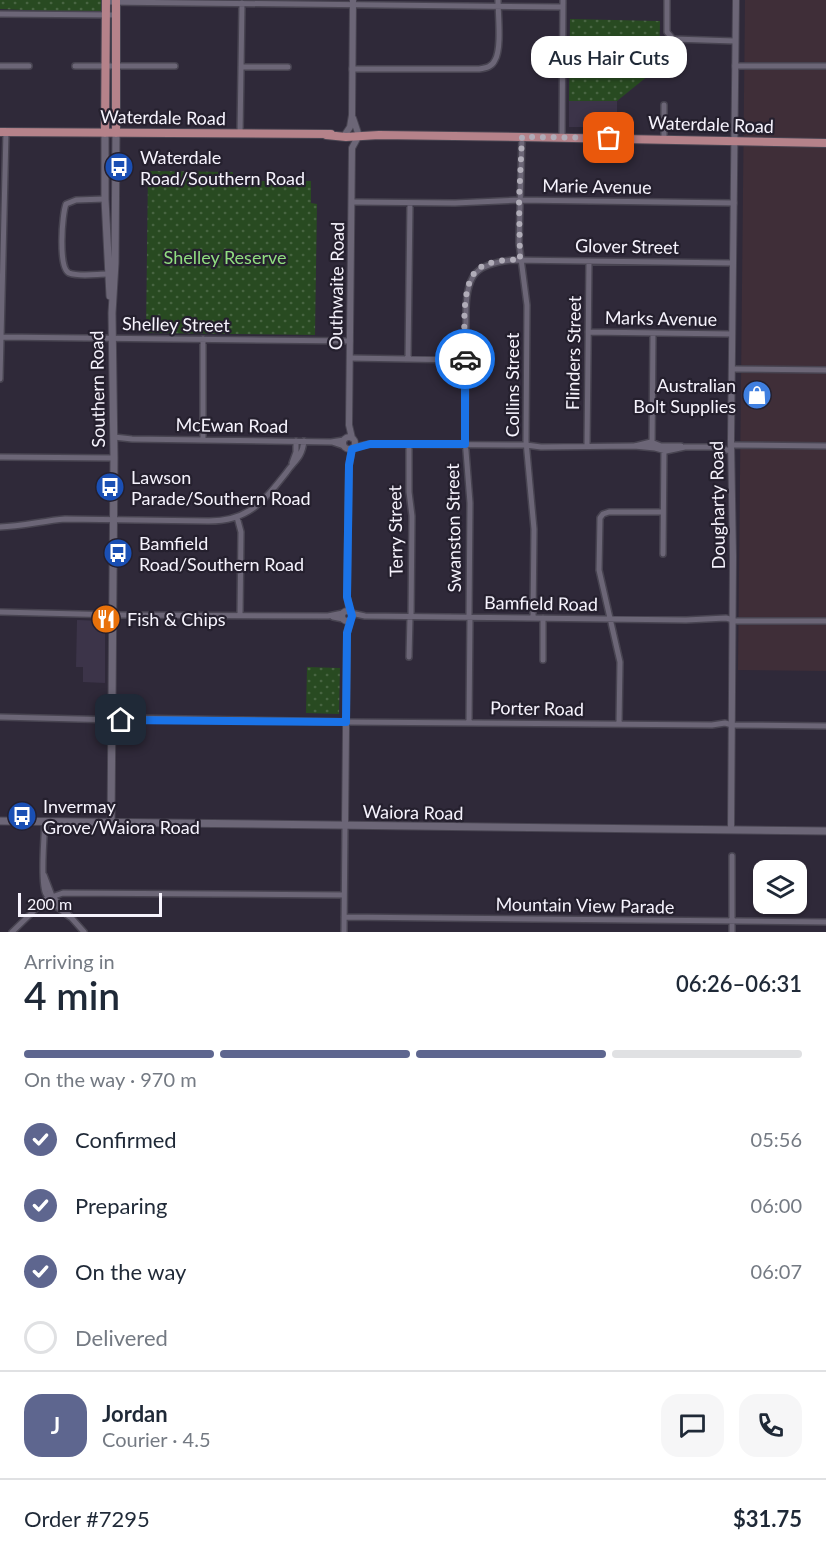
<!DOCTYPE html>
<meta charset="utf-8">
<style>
body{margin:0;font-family:Lato,sans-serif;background:#f6f6f7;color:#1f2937;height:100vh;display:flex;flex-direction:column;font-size:22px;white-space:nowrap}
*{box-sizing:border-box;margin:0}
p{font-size:20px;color:#747a83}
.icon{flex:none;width:33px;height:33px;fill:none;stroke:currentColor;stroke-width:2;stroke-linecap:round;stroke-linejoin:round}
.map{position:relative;height:932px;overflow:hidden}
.drawer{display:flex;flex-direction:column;background:#fff;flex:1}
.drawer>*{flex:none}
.buttons{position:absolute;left:753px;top:860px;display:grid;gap:12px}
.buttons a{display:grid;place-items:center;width:54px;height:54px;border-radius:12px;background:#fff;box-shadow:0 2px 4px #0004;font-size:30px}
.scale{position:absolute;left:18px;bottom:15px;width:144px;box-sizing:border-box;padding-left:6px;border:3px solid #f6f3fd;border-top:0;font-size:16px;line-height:21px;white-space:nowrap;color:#f6f3fd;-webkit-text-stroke:4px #25202e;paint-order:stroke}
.pin{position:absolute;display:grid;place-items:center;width:51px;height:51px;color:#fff;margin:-26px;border-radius:12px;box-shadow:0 3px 9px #0006}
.courier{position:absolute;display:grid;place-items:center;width:60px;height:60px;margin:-30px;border:4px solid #1a73e8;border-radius:50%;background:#fff;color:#222;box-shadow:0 2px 8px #0007}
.bubble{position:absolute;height:42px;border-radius:18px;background:#fff;box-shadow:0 2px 4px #0004;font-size:20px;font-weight:600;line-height:42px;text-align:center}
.overview em{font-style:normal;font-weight:600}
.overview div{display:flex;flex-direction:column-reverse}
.overview{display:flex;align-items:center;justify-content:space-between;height:102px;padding:0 24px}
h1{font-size:39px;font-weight:600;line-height:45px}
.bar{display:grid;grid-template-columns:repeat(4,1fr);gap:9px 6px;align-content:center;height:72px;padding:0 24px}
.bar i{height:8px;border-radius:4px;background:#e0e1e3}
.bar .on{background:#5e668f}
.bar p{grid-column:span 4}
.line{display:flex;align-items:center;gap:15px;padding:0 24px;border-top:2px solid #e0e1e3}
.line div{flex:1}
.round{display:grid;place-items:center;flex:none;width:63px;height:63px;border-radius:18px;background:#f6f6f7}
ol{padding:0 24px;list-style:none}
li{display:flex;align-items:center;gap:18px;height:66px}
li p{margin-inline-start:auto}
li .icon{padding:6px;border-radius:50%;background:#5e668f;color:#fff;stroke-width:4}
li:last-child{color:#747a83}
li i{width:33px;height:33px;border:3px solid #e0e1e3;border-radius:50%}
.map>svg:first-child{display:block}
.built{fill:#3c3449}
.industrial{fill:#3f2e38}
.park{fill:url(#park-dots)}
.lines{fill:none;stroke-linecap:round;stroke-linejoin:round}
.minor-casing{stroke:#484451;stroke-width:8}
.tertiary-casing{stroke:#484451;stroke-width:8}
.secondary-casing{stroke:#484451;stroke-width:9}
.primary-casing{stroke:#484451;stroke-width:10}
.minor{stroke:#6c6677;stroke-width:5}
.tertiary{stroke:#6c6677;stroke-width:6}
.secondary{stroke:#6c6677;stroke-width:7}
.primary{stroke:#b5828a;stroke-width:8}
.done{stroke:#b0acb8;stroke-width:6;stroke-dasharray:0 10.8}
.route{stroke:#1a73e8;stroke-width:8}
.labels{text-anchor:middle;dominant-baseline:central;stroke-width:4.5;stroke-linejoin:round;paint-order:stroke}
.street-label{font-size:18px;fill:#f6f3fd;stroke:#25202e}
.poi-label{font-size:18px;fill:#f6f3fd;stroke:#25202e;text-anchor:start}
.park-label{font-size:18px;fill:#90dd80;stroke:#25202e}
</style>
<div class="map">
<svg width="826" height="932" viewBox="0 0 826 932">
<defs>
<pattern id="park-dots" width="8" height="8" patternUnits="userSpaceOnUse" patternTransform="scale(1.5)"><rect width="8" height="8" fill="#284a21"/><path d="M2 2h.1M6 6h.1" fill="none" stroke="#486542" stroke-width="1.8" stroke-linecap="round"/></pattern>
</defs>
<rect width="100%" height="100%" fill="#2f2939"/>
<path class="built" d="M569,101H617V127H569Z
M77,620L103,621L105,623V683L83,682V667H76Z"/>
<path class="industrial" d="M745,0H826V671L738,670Z"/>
<path class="park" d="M0,0H102V10L97,13L0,9Z
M570,19L660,21L659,67L617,101H569Z
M148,171L233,172V181H311V203L317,204L315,335L146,333Z
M307,667L340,668L339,714L306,713Z"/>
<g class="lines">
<g class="minor-casing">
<path id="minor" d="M667,0V32L673,39L735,41
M106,2L563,7
M0,14L116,15
M0,66H29
M75,66H175
M735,66H826
M241,67H288
M352,69H479C486,68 492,67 495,60C502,48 498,15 498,0
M240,134L242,3
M522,137L519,243L527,305L526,441L534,529L533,618
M562,138L563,0
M664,139V105
M105,199L76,200L66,204C62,214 58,268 69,273C79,277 97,274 108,274
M352,202L455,203L519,200L734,203
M588,332L732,334
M1,337L350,341
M350,358L465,360
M408,359L410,203
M732,369L826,370
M0,379L6,132
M114,437L132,439L331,442L344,440
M203,440V339
M332,442L344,446
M409,444V492L412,516L411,617
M731,445L826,446
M587,446L589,261
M635,446L651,442L661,446H681
M354,447L370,444L526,445L541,447L634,446L655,448L666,451L685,447H714L731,451
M652,447L653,333
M0,457L114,458
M292,463L296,452V441
M237,517L241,532L240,615
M0,527C22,526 43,521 65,519L209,521C248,521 263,502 286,473C295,460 302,458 304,441
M663,554L664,446
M0,612L119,615L328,616L343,613
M351,613L365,616L686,620L726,618L733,620
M333,617L343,619
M469,617L470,503L465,438L466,309C467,273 477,264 512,260L733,263
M732,621H826
M409,657L410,617
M543,660V618
M0,717L118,720L129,718L346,722L712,725L725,723L732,725L826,726
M469,722L470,617
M619,724L620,662L599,570L600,518L603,514L609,512H663
M45,822C44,837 40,884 46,894C51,903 62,911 70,917
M44,875L52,896L84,932
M344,917L826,922
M12,932L46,899L63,893L344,895
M344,932L345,826
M732,932V856"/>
</g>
<g class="tertiary-casing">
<path id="tertiary" d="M353,118L358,133
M346,133L350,127L352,115L353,0
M343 443a6 6 0 1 1 12 0a6 6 0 1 1-12 0Z
M352,438L349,425L352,148L358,137
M342 616a5 5 0 1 1 10 0a5 5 0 1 1-10 0Z
M350,612L347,597L349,465L352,449
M345,826L347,633L350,620
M731,830L733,556L731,440L736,0"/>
</g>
<g class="secondary-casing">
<path id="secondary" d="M105,133V199L110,296
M0,821L826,831
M111,823L114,458L112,313L115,263L116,133"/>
</g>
<g class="primary-casing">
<path id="primary" d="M116,0V133
M0,132L331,134
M105,133L106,0
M326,135L346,137L379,135L522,137L826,143"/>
</g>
<use href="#minor" class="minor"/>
<use href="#tertiary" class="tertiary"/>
<use href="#secondary" class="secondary"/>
<use href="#primary" class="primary"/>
</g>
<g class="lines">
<path class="done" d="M465,359C465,337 460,288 476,271C485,261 507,259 520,260L519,200L522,137L609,138"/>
<path class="route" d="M121,720L346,722L347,633L352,616L347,597L349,465L352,449L370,444H465V359"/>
</g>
<defs>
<g id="bus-disc" transform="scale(1.5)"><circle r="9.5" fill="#1a4fb4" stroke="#25202e"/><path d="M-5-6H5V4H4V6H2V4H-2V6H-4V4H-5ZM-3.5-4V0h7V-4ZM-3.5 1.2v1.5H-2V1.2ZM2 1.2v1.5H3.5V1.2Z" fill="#fff"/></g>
<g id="shop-disc" transform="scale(1.5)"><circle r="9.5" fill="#3f7fe0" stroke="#25202e"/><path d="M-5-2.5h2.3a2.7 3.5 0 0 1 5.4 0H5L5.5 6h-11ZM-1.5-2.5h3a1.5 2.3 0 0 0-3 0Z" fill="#fff"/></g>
<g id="restaurant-disc" transform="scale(1.5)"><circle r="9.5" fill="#e8710a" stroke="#25202e"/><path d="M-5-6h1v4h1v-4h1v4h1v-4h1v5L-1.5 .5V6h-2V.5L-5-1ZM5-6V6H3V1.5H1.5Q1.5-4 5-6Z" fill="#fff"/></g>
</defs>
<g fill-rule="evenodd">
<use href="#bus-disc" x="119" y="167"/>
<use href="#shop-disc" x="757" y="395"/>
<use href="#bus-disc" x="110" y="487"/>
<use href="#bus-disc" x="118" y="553"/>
<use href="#restaurant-disc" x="106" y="619"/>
<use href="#bus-disc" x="22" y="816"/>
</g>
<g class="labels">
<g class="street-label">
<text transform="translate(163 117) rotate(1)">Waterdale Road</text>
<text transform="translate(711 124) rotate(2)">Waterdale Road</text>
<text transform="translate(597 186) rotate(1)">Marie Avenue</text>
<text transform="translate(627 246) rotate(1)">Glover Street</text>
<text transform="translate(336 286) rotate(-89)">Outhwaite Road</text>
<text transform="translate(661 318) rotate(1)">Marks Avenue</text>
<text transform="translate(176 324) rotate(1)">Shelley Street</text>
<text transform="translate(573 353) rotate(-89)">Flinders Street</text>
<text transform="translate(512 385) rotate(-90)">Collins Street</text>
<text transform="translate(97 389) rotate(-91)">Southern Road</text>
<text transform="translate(232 425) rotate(1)">McEwan Road</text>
<text transform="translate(717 505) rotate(-91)">Dougharty Road</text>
<text transform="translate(453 528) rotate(-91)">Swanston Street</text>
<text transform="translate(395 531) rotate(-91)">Terry Street</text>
<text transform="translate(541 603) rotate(1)">Bamfield Road</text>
<text transform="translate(537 708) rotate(1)">Porter Road</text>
<text transform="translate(413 812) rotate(1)">Waiora Road</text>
<text transform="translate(585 905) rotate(1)">Mountain View Parade</text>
</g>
<g class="poi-label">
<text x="140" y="157">Waterdale<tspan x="140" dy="21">Road/Southern Road</tspan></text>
<text x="736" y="385" text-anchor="end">Australian<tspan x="736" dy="21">Bolt Supplies</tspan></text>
<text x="131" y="477">Lawson<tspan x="131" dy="21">Parade/Southern Road</tspan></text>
<text x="139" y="543">Bamfield<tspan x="139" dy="21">Road/Southern Road</tspan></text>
<text x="127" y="619">Fish &amp; Chips</text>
<text x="43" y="806">Invermay<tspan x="43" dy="21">Grove/Waiora Road</tspan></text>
</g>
<g class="park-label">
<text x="225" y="257">Shelley Reserve</text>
</g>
</g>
</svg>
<div class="buttons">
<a><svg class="icon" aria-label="layers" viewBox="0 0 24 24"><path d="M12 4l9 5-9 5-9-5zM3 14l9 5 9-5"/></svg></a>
</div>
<div class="scale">200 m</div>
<div class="pin" style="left:609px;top:138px;background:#ea580c"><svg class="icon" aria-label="bag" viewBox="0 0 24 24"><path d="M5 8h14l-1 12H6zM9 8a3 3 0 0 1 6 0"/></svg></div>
<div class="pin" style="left:121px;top:720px;background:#1f2937"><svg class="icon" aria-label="home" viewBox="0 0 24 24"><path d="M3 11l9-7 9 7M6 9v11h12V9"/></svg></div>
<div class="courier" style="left:465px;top:359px"><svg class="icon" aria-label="car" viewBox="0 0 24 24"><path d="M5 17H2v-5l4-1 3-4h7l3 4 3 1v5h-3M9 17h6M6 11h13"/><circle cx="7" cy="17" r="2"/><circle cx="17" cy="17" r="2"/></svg></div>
<div class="bubble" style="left:531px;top:36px;width:156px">Aus Hair Cuts</div>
</div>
<section class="drawer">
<div class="overview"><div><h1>4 min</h1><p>Arriving in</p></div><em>06:26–06:31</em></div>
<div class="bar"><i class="on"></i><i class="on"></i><i class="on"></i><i></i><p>On the way · 970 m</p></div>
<ol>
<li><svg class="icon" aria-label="check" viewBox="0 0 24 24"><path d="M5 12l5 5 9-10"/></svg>Confirmed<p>05:56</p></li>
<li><svg class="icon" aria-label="check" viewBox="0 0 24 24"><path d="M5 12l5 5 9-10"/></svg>Preparing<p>06:00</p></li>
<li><svg class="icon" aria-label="check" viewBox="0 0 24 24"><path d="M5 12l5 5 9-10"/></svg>On the way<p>06:07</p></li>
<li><i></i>Delivered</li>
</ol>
<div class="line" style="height:108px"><b class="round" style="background:#5e668f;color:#fff">J</b><div><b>Jordan</b><p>Courier · 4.5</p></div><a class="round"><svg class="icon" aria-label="chat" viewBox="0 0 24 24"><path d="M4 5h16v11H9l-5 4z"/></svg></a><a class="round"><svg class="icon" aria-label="phone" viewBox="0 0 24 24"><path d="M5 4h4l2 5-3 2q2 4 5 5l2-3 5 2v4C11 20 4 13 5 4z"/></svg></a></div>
<div class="line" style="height:78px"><div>Order #7295</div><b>$31.75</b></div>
</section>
